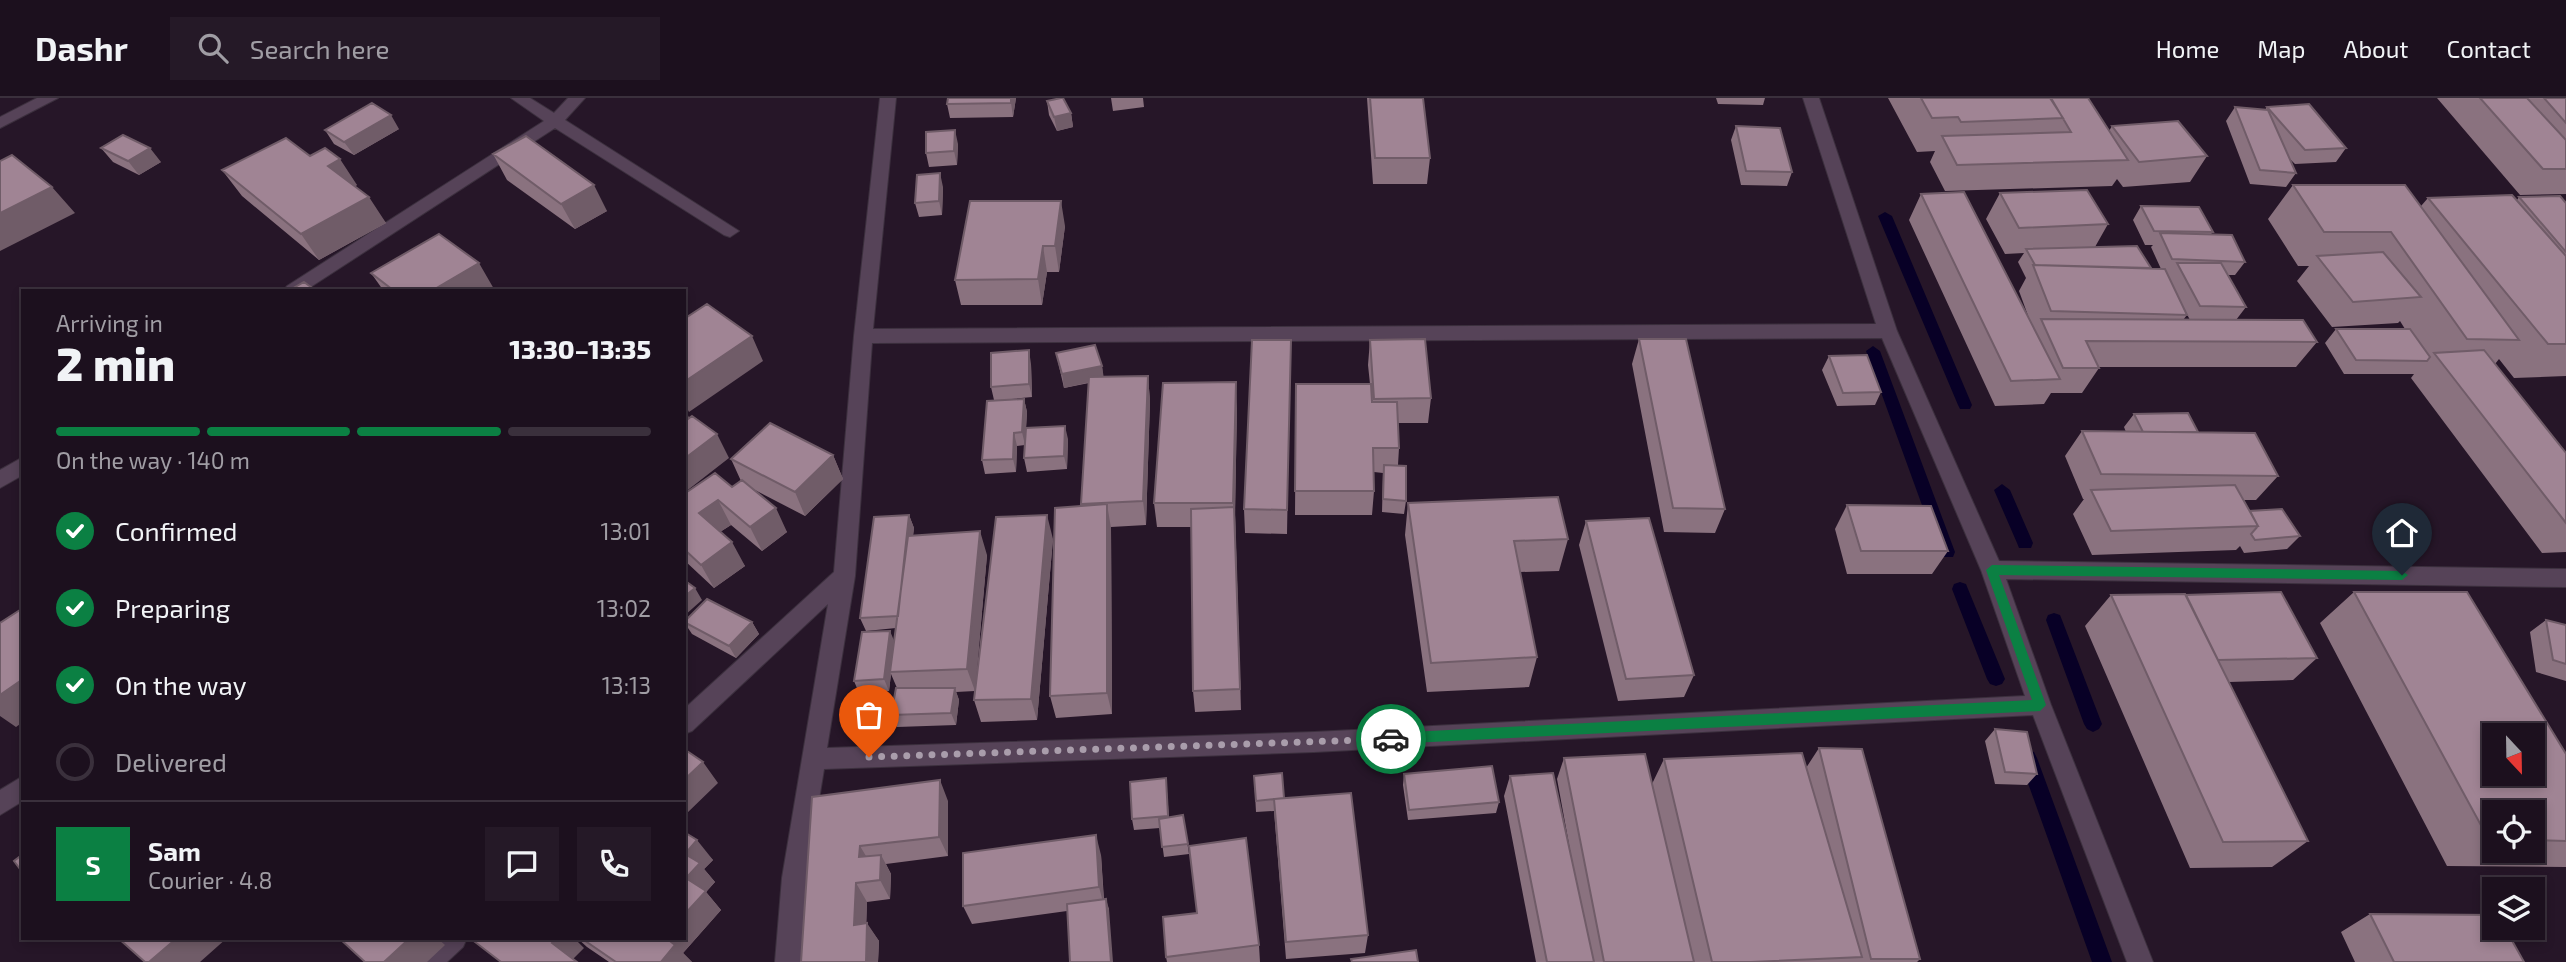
<!DOCTYPE html>
<meta charset="utf-8">
<style>
body{margin:0;font-family:"Exo 2",sans-serif;background:#251927;color:#f1f3f6;height:100vh;display:flex;flex-direction:column;font-size:26px;white-space:nowrap}
*{box-sizing:border-box;margin:0}
p{font-size:23px;color:#a09da4}
.icon{flex:none;width:38px;height:38px;fill:none;stroke:currentColor;stroke-width:2;stroke-linecap:round;stroke-linejoin:round}
.map{position:relative;flex:1;overflow:hidden}
.panel{position:absolute;left:21px;top:191px;width:665px;height:651px;display:flex;flex-direction:column;background:#1c101e;border-radius:0px;box-shadow:0 4px 10px #0003,0 0 0 2px #3a303c}
.panel>*{flex:none}
.needle{width:46px;rotate:158deg}
.fabs{position:absolute;left:2482px;top:625px;display:grid;gap:14px}
.fabs a{display:grid;place-items:center;width:63px;height:63px;border-radius:0px;background:#1c101e;box-shadow:0 4px 10px #0003,0 0 0 2px #3a303c;font-size:35px}
.pin{position:absolute;display:grid;place-items:center;width:60px;height:60px;color:#fff;margin:-72px -30px;border-radius:50% 50% 50% 0;rotate:-45deg;box-shadow:0 0 7px #0007}
.pin .icon{rotate:45deg}
.courier{position:absolute;display:grid;place-items:center;width:70px;height:70px;margin:-35px;border:5px solid #0b8043;border-radius:50%;background:#fff;color:#222;box-shadow:0 2px 9px #0007}
.summary em{font-style:normal;font-weight:800}
.summary div{display:flex;flex-direction:column-reverse}
.summary{display:flex;align-items:center;justify-content:space-between;height:119px;padding:0 35px}
h1{font-size:46px;font-weight:800;line-height:52px}
.bar{display:grid;grid-template-columns:repeat(4,1fr);gap:10px 7px;align-content:center;height:84px;padding:0 35px}
.bar i{height:9px;border-radius:5px;background:#3a303c}
.bar .selected{background:#0b8043}
.bar p{grid-column:span 4}
.line{display:flex;align-items:center;gap:18px;padding:0 35px;border-top:2px solid #3a303c}
.line div{flex:1}
.round{display:grid;place-items:center;flex:none;width:74px;height:74px;border-radius:0px;background:#251927}
ol{padding:0 35px;list-style:none}
li{display:flex;align-items:center;gap:21px;height:77px}
li p{margin-inline-start:auto}
li .icon{padding:7px;border-radius:50%;background:#0b8043;color:#fff;stroke-width:4}
li:last-child{color:#a09da4}
li i{width:38px;height:38px;border:4px solid #3a303c;border-radius:50%}
header{display:flex;align-items:center;gap:42px;box-sizing:border-box;height:98px;padding:0 35px;background:#1c101e;border-bottom:2px solid #3a303c}
header strong{font-size:33px}
nav{display:flex;gap:38px;margin-inline-start:auto;font-size:24px}
.search{width:490px;height:63px;background:#251927;display:flex;align-items:center;gap:18px;box-sizing:border-box;padding:0 24px;border-radius:0px;color:#a09da4;font-size:26px}
.map>svg:first-child{display:block}
.lines{fill:none;stroke-linecap:round;stroke-linejoin:round}
.stream{fill:#080026;fill-rule:evenodd}
.street-casing{stroke:#3c303e;stroke-width:2}
.street{fill:#564358;fill-rule:evenodd}
.wall{fill:#8a727f;fill-rule:evenodd}
.shaded-wall{fill:#705c68}
.building{fill:#a08494;stroke:#705c68;stroke-width:2;fill-rule:evenodd}
.route{fill:#0b8043}
.done{stroke:#a99dab;stroke-width:7;stroke-dasharray:0 12.6}
</style>
<header>
<strong>Dashr</strong>
<div class="search"><svg class="icon" aria-label="search" viewBox="0 0 24 24"><circle cx="10" cy="10" r="6"/><path d="M15 15l6 6"/></svg>Search here</div>
<nav><a>Home</a><a>Map</a><a>About</a><a>Contact</a></nav>
</header>
<div class="map">
<svg width="2566" height="864" viewBox="0 0 2566 864">
<rect width="100%" height="100%" fill="#261628"/>
<g class="lines">
<path class="stream" d="M1885,114L1892,118L1972,307L1970,311H1960L1958,307L1878,118Z
M1873,248L1880,253L1955,454L1953,459H1941L1939,454L1866,253Z
M2002,386L2010,392L2033,445L2031,450H2019L2017,445L1994,392Z
M1960,484L1966,486L1968,491L2005,581L2002,586L1996,588L1990,586L1987,581L1952,491L1954,486Z
M2054,515L2060,517L2062,522L2102,626L2099,631L2093,634L2087,631L2084,626L2046,522L2048,517Z
M2028,652L2034,654L2037,660L2112,864H2092L2019,660L2022,654Z"/>
<g class="street-casing">
<path id="street" d="M37,0H58L0,30V19Z
M511,0H530L554,15L568,0H585L565,22L739,133L730,139L724,137L555,30L306,192H284L287,188L544,23Z
M880,0H896L873,231L1876,226L1803,0H1819L1897,233L1999,463L2566,471V489L2006,481L2051,607L2153,864H2127L2033,617L1314,654L824,671L806,780L801,864H775L782,780L828,506L692,633L684,636V611L834,474L854,238ZM1882,240L1981,472L2025,598L1314,634L827,650L855,478L872,245Z
M23,359V377L0,390V372Z
M23,678V703L0,717V692Z
M435,840H467L463,849L447,864H415L419,855Z"/>
</g>
<use href="#street" class="street"/>
</g>
<path class="wall" d="M1016,0L1013,19L950,20L947,6Z
M1111,0H1143L1144,9L1113,13Z
M1367,0H1423L1430,60L1427,86H1373Z
M1716,0H1765L1763,7L1718,6Z
M1888,0H2088L2109,33L2112,28L2207,58L2190,84L2123,89L2117,81L2112,88L1945,93L1930,64L1935,53L1917,54Z
M2437,0H2566V96L2520,97Z
M1047,3L1071,15L1073,29L1057,33L1049,17Z
M2235,9L2265,12L2267,9L2346,50L2336,64L2295,66L2289,60L2296,75L2286,89L2250,86L2226,23Z
M1736,28L1792,74L1787,88L1741,87L1731,42Z
M399,31L354,57L334,46L325,32Z
M958,46L957,67L929,69L926,55Z
M101,50L161,64L139,77L113,64Z
M493,56L607,113L575,131L507,82Z
M310,58L357,87L355,88L386,125L319,162L242,98L222,72Z
M2293,87L2421,108L2428,100L2517,102L2519,99L2566,105V278L2514,280L2499,261L2495,266L2566,355V454L2542,455L2411,280L2414,276H2344L2325,245L2336,231H2405L2400,223L2398,225L2332,229L2297,183L2309,168H2298L2268,121Z
M943,89L942,117L919,119L915,105Z
M2000,95L2108,126L2095,149L2151,170L2161,171L2151,149L2153,147H2145L2133,122L2141,108L2213,134L2210,137L2245,164L2235,177H2228L2246,209L2236,222L2317,244L2296,269H2098L2099,270L2082,295H2051L2044,306L1995,308L1909,122L1921,96L2030,223L2019,193L2026,180L2018,164L2024,155L2005,156L1986,121ZM2179,201L2190,222H2183L2187,217Z
M1065,128L1059,174H1047L1042,207H961L955,182Z
M371,175L494,191L491,192H383Z
M1639,241L1725,411L1715,435L1664,434L1632,266Z
M1370,242L1431,300L1428,325H1398L1399,350L1398,367L1406,403L1404,416L1382,414L1383,375L1374,374V393L1372,417H1295L1296,286H1370L1368,267Z
M1056,255L1102,268L1103,279L1148,278L1150,303L1146,427L1111,429L1112,616L1056,620L1050,598L1081,408L1089,285L1064,290Z
M1829,258L1881,294L1875,307L1837,308L1822,272Z
M1031,266L1032,299L1012,301H1024L1027,314L1025,347L1017,348L1016,374L985,376L982,362L994,302L991,289Z
M1290,267L1287,436L1245,435L1244,411Z
M1237,309L1235,417L1241,612L1195,614L1193,593L1191,429H1157L1154,405Z
M2134,316L2198,334L2278,378L2256,402H2244L2250,413L2300,438L2287,451L2244,455L2240,448L2236,452L2092,457L2073,416L2084,401H2083L2065,358L2082,333L2126,334L2124,329Z
M1068,341L1067,371L1027,374L1024,360Z
M833,357L843,381L805,418L753,391L787,434L762,453L731,427L720,434L745,468L714,490L684,462V396L732,389L741,383L731,361Z
M1408,405L1568,441L1559,473L1520,474L1537,559L1529,589L1427,594L1405,437Z
M1847,407L1948,453L1932,476H1847L1835,431Z
M909,417L914,430L913,437L987,457L975,593L956,594L959,602L956,627L897,629L891,617L897,590L891,576L889,593L876,594L882,605L878,629L855,630L849,618L859,595L854,583L894,543L896,530L866,533L860,520Z
M1586,423L1694,577L1684,599L1618,603L1579,447Z
M1053,441L1037,622L981,624L974,602Z
M2354,494L2566,656V769L2447,768L2320,525ZM2494,714H2532V752H2494Z
M2111,497L2317,560L2293,582L2229,584L2308,743L2272,769L2190,770L2085,528Z
M2546,522L2566,527V583L2536,574L2530,534Z
M684,524H752L759,536L736,560L692,536Z
M1995,631L2037,676L2027,687L1995,686L1985,643Z
M1819,650L1920,861L1917,864H1536L1504,698L1510,678L1573,768L1557,681L1564,660L1652,686L1664,661L1806,670Z
M1404,676L1499,704L1496,715L1408,722L1403,687Z
M1254,678L1284,700L1368,837L1365,855L1286,861L1274,713L1256,714Z
M1166,680L1169,720L1183,717L1189,756L1164,759L1160,730L1134,732L1132,721Z
M812,699L948,703V758L886,766L891,776L890,801L867,804L866,825L879,843L878,864Z
M684,734L713,762L704,771L715,784L706,794L721,812L683,855L692,864H609L587,849L577,840H684Z
M1101,757L1104,801L1109,811L1067,813L972,826L963,808Z
M2370,816L2524,864H2355L2341,834Z
M1259,847L1260,864H1167L1166,859Z"/>
<path class="shaded-wall" d="M1011,0H1016L1013,19L1011,5Z
M1071,15L1073,29L1057,33L1054,19Z
M391,17L399,31L354,57L344,44Z
M955,32L958,46L957,67L954,53Z
M150,50L161,64L139,77L128,63Z
M340,61L357,87L346,93L328,68Z
M940,75L943,89L942,117L939,103Z
M594,87L607,113L575,131L561,106Z
M52,89L75,115L0,153V115Z
M369,99L386,125L319,162L301,136Z
M1061,103L1065,128L1059,174L1055,148Z
M1043,148L1047,174L1042,207L1038,181Z
M479,165L494,191L491,192H433Z
M752,238L763,263L689,314L684,305V284Z
M1029,252L1031,266L1032,299L1029,286Z
M1102,268L1104,281L1064,290L1062,276Z
M1148,278L1150,303L1146,427L1143,403Z
M1236,284L1237,309L1235,417L1241,612L1233,405Z
M1024,301L1027,314L1025,347L1022,334Z
M684,310L692,325L684,330Z
M1065,328L1068,341L1067,371L1064,358Z
M1014,335L1017,348L1016,374L1013,361Z
M717,336L729,360L684,395V361Z
M833,357L843,381L805,418L795,394Z
M718,402L731,427L712,439L699,415Z
M1107,406L1111,430L1112,616L1107,595Z
M776,410L787,434L762,453L750,429Z
M909,417L914,430L903,530L898,518Z
M1047,417L1053,441L1037,622L1031,601Z
M980,433L987,457L975,593L967,571Z
M732,444L745,468L714,490L701,467Z
M695,490L702,502L684,518V499Z
M752,524L759,536L736,560L729,548Z
M890,533L895,545L890,574L891,576L889,593L884,581Z
M23,581V624L16,629L0,618V597Z
M955,590L959,602L956,627L951,615Z
M876,593L882,605L878,629L872,617Z
M703,664L718,685L684,718V682Z
M940,682L948,703V758L939,739Z
M1096,737L1101,757L1104,808L1099,789Z
M697,742L713,762L704,771L715,784L706,794L721,812L683,855L692,864H661L666,840H684L685,756Z
M860,748L872,768L859,759Z
M881,757L891,776L890,801L880,782Z
M856,785L867,804L866,845L854,827Z
M1106,801L1109,811L1113,864H1111Z
M867,825L879,843L878,864H866Z
M177,840H227L200,864H149Z
M410,840H437L445,847L427,864H384Z
M557,840H574L584,850L572,862L552,845Z"/>
<path class="building" d="M948,0H1011V5L947,6Z
M1061,0H1063L1071,15L1054,19L1047,3Z
M1370,0H1423L1430,60H1375Z
M1921,0H2050L2063,20L1961,24L1958,19L1932,20Z
M2051,0H2088L2128,62L1957,67L1942,38L2071,34Z
M2480,0H2527L2566,42V71H2543Z
M2544,0H2566V25Z
M372,5L391,17L344,44L325,32Z
M2309,6L2346,50L2305,52L2267,9Z
M2235,9L2268,12L2296,75L2260,72Z
M2178,23L2207,58L2139,64L2112,28Z
M1736,28L1780,30L1792,74L1746,73Z
M955,32L954,53L926,55V34Z
M123,37L150,50L128,63L101,50Z
M526,38L594,87L561,106L493,56Z
M286,40L310,58L325,50L340,61L328,68L369,99L301,136L222,72Z
M12,57L52,89L0,115V63Z
M940,75L939,103L915,105L917,77Z
M2293,87H2405L2519,242L2467,241L2391,134H2324Z
M2087,92L2108,126L2019,130L2000,95Z
M1964,94L2060,281L2011,283L1921,96Z
M2512,97L2566,158V246H2548L2428,100Z
M2560,98L2566,105V154L2519,99Z
M970,103H1061L1055,148H1043L1038,181L955,182Z
M2141,108L2199,109L2213,134L2154,133Z
M2160,135L2232,137L2245,164L2172,161Z
M439,136L479,165L433,192H393L371,175Z
M2137,148L2151,170L2035,167L2026,151Z
M2383,154L2421,199L2353,204L2317,158Z
M2177,165H2221L2246,209L2200,208Z
M2033,167L2165,171L2187,217L2051,213Z
M304,184L315,192H290Z
M707,206L752,238L684,284V221Z
M2041,221L2303,222L2317,244L2086,243L2099,270H2063Z
M2336,231H2410L2430,259L2427,263L2356,262Z
M1425,241L1431,300L1374,301L1370,242Z
M1639,241H1686L1725,411L1673,410Z
M1252,242H1291L1287,412L1244,411Z
M1095,247L1102,268L1062,276L1056,255Z
M1029,252V286L991,289V255Z
M2484,252L2566,355V425L2434,255Z
M1867,257L1881,294L1843,295L1829,258Z
M1148,278L1143,403L1081,406L1089,279Z
M1236,284L1233,405H1154L1163,285Z
M1296,286H1371L1372,304H1397L1399,350H1373L1374,393H1295Z
M1024,301L1022,334L1014,335L1013,361L982,362L987,303Z
M2188,315L2198,334H2143L2134,316Z
M692,318L717,336L684,361V324Z
M770,325L833,357L795,394L731,361Z
M1065,328L1064,358L1024,360L1026,330Z
M2082,333L2255,335L2278,378L2101,376Z
M1384,367L1406,368V403L1383,401Z
M715,375L732,389L742,382L776,410L750,429L718,402L699,415L732,444L701,467L684,451V396Z
M2235,387L2258,428L2111,433L2091,392Z
M1558,399L1568,441L1514,443L1537,559L1431,565L1408,405Z
M1107,406V595L1050,598L1055,410Z
M1847,407L1931,408L1948,453H1861Z
M1234,409L1240,591L1193,593L1191,411Z
M2282,411L2300,438L2255,442L2251,436L2258,428L2250,413Z
M909,417L898,518L860,520L874,419Z
M1047,417L1031,601L974,602L996,419Z
M1649,420L1694,577L1626,581L1586,423Z
M980,433L967,571L890,574L908,438Z
M684,482L695,490L684,499Z
M2281,494L2317,560L2218,562L2186,497Z
M2354,494H2467L2566,656V743L2532,742V714H2494V742H2489ZM2494,637H2532V676H2494Z
M2185,496L2308,743L2223,744L2111,497Z
M707,501L752,524L729,548L684,524Z
M23,510V581L0,597V525Z
M2546,522L2566,527V566L2553,562Z
M890,533L884,581L854,583L862,534Z
M896,590H955L951,615L891,617Z
M876,593L872,617L849,618L852,596Z
M1995,631L2027,634L2037,676L2005,674Z
M1819,650L1862,651L1920,861H1871Z
M684,651L703,664L684,682Z
M1802,655L1862,859L1751,864H1712L1664,661Z
M1645,656L1694,864H1604L1564,660Z
M1492,668L1499,704L1409,712L1404,676Z
M1282,675L1284,700L1256,703L1254,678Z
M1553,675L1594,864H1547L1510,678Z
M1166,680L1168,718L1132,721L1130,684Z
M940,682L939,739L860,748L859,759L881,757L880,782L856,785L854,827L867,825L866,864H801L812,699Z
M1351,695L1368,837L1286,844L1274,701Z
M1183,717L1188,746L1162,749L1159,721Z
M684,734L697,742L685,756L700,765L686,780L706,793L684,817Z
M1096,737L1099,789L963,808V755Z
M1246,740L1259,847L1166,859L1163,819L1197,815L1189,748Z
M23,756V775L14,763Z
M1106,801L1111,864H1070L1067,806Z
M2370,816L2494,817V830H2505L2524,864H2394Z
M118,840H177L149,864H145Z
M339,840H410L384,864H365Z
M479,840H557L552,845L577,864H501L475,844Z
M581,840H666L675,847L661,864H616Z
M1416,852L1418,864H1352L1351,861Z"/>
<path class="route" d="M1992,467L2402,473L2408,477L2402,482L1999,477L2046,607L2040,613L1391,646L1384,641L1391,635L2032,602L1986,472Z"/>
<g class="lines">
<path class="done" d="M869,659L1391,641"/>
</g>
</svg>
<div class="fabs">
<a><svg class="needle" viewBox="-14 -14 28 28"><path d="M0-13l5 13h-10z" fill="#e53935"/><path d="M0 13l5-13h-10z" fill="#a09da4"/></svg></a>
<a><svg class="icon" aria-label="locate" viewBox="0 0 24 24"><circle cx="12" cy="12" r="6"/><path d="M12 2v4M12 18v4M2 12h4M18 12h4"/></svg></a>
<a><svg class="icon" aria-label="layers" viewBox="0 0 24 24"><path d="M12 4l9 5-9 5-9-5zM3 14l9 5 9-5"/></svg></a>
</div>
<div class="pin" style="left:869px;top:659px;background:#ea580c"><svg class="icon" aria-label="bag" viewBox="0 0 24 24"><path d="M5 8h14l-1 12H6zM9 8a3 3 0 0 1 6 0"/></svg></div>
<div class="pin" style="left:2402px;top:477px;background:#1f2937"><svg class="icon" aria-label="home" viewBox="0 0 24 24"><path d="M3 11l9-7 9 7M6 9v11h12V9"/></svg></div>
<div class="courier" style="left:1391px;top:641px"><svg class="icon" aria-label="car" viewBox="0 0 24 24"><path d="M5 17H2v-5l4-1 3-4h7l3 4 3 1v5h-3M9 17h6M6 11h13"/><circle cx="7" cy="17" r="2"/><circle cx="17" cy="17" r="2"/></svg></div>
<section class="panel">
<div class="summary"><div><h1>2 min</h1><p>Arriving in</p></div><em>13:30–13:35</em></div>
<div class="bar"><i class="selected"></i><i class="selected"></i><i class="selected"></i><i></i><p>On the way · 140 m</p></div>
<ol>
<li><svg class="icon" aria-label="check" viewBox="0 0 24 24"><path d="M5 12l5 5 9-10"/></svg>Confirmed<p>13:01</p></li>
<li><svg class="icon" aria-label="check" viewBox="0 0 24 24"><path d="M5 12l5 5 9-10"/></svg>Preparing<p>13:02</p></li>
<li><svg class="icon" aria-label="check" viewBox="0 0 24 24"><path d="M5 12l5 5 9-10"/></svg>On the way<p>13:13</p></li>
<li><i></i>Delivered</li>
</ol>
<div class="line" style="height:126px"><b class="round" style="background:#0b8043;color:#fff">S</b><div><b>Sam</b><p>Courier · 4.8</p></div><a class="round"><svg class="icon" aria-label="chat" viewBox="0 0 24 24"><path d="M4 5h16v11H9l-5 4z"/></svg></a><a class="round"><svg class="icon" aria-label="phone" viewBox="0 0 24 24"><path d="M5 4h4l2 5-3 2q2 4 5 5l2-3 5 2v4C11 20 4 13 5 4z"/></svg></a></div>
</section>
</div>
